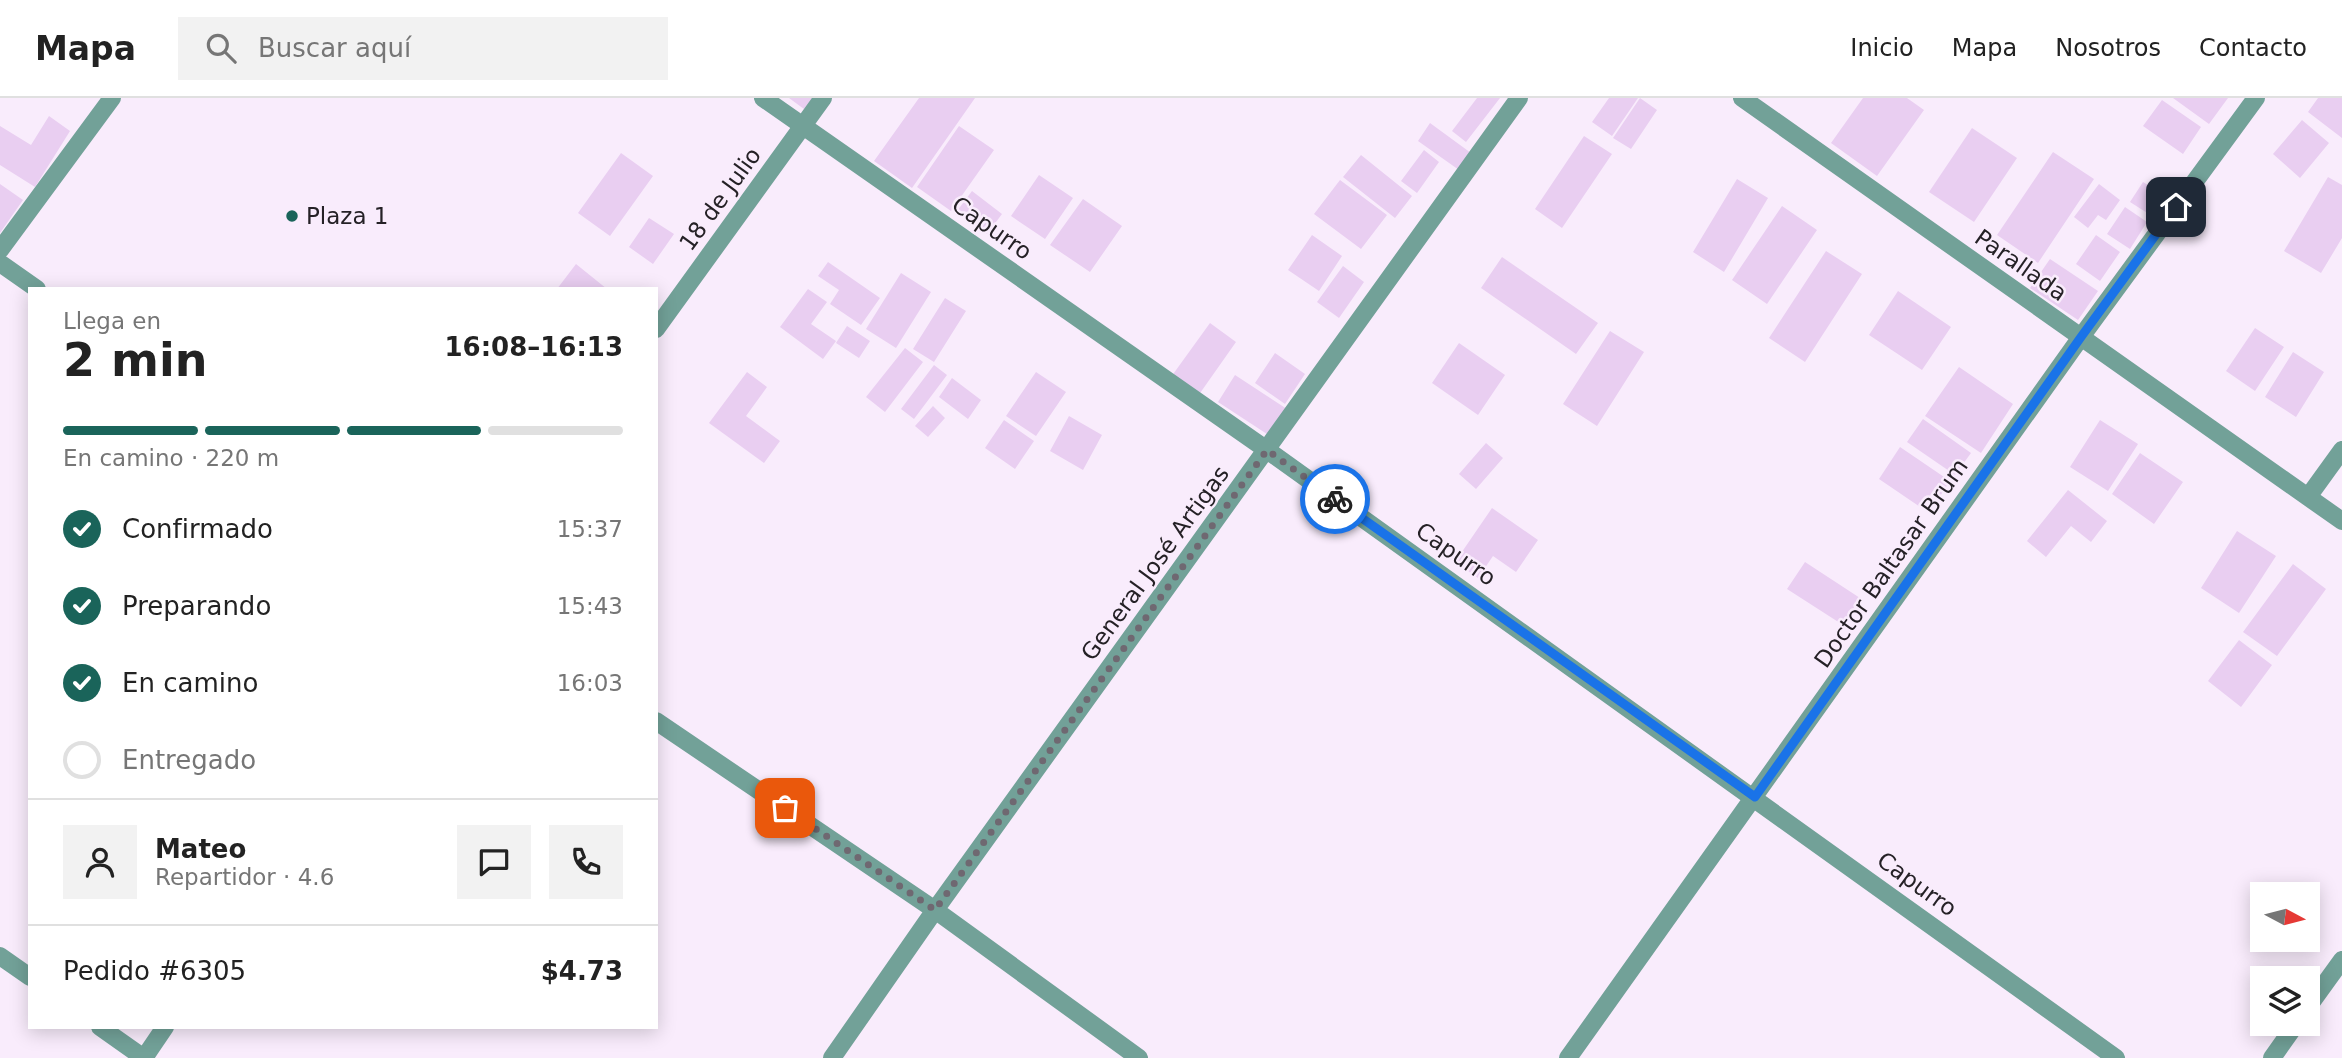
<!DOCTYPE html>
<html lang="es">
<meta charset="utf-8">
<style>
body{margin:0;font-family:"DejaVu Sans",sans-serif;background:#f2f2f2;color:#222;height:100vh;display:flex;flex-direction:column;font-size:26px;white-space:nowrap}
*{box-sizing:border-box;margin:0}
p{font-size:23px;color:#767676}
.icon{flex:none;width:38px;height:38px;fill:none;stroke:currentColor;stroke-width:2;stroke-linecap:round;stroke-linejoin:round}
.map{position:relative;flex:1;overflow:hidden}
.side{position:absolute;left:28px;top:189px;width:630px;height:742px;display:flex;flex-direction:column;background:#fff;border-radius:0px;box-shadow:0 4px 18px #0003}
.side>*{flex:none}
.needle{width:46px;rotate:97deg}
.buttons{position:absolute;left:2250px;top:784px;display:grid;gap:14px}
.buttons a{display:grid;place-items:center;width:70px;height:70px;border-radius:0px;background:#fff;box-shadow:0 4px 18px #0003;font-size:35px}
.pin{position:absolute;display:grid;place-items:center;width:60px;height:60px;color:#fff;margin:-30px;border-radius:14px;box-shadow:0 4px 10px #0006}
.courier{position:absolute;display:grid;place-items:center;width:70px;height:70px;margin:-35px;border:5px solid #1a73e8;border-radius:50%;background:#fff;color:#222;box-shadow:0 2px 9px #0007}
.head em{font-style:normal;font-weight:800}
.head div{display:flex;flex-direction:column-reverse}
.head{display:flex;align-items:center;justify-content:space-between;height:119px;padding:0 35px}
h1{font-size:46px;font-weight:800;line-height:52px}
.bar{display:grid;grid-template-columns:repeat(4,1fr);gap:10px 7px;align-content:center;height:84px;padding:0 35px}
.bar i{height:9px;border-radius:5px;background:#e0e0e0}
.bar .on{background:#1a645a}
.bar p{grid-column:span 4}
.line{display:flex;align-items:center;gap:18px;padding:0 35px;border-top:2px solid #e0e0e0}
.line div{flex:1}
.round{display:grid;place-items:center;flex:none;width:74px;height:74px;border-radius:0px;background:#f2f2f2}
ol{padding:0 35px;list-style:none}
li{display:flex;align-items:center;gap:21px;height:77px}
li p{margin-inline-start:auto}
li .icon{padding:7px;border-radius:50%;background:#1a645a;color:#fff;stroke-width:4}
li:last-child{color:#767676}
li i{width:38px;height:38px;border:4px solid #e0e0e0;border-radius:50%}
header{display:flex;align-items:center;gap:42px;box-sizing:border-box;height:98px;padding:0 35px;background:#fff;border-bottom:2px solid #e0e0e0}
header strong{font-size:33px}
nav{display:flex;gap:38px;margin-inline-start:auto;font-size:24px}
.search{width:490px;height:63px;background:#f2f2f2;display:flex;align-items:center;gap:18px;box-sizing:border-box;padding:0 24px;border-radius:0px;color:#767676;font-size:26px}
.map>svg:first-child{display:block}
.building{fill:#e9cef1}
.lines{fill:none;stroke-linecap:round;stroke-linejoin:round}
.minor{stroke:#72a198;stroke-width:18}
.tertiary{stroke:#72a198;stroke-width:18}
.done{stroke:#6f6871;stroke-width:7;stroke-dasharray:0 12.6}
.route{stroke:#1a73e8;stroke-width:9}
.poi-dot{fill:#1a645a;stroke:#f9ecfc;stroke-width:2.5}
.labels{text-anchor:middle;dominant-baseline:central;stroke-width:5;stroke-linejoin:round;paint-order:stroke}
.street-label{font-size:23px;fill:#252126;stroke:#f9ecfc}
.poi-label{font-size:23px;fill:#252126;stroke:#f9ecfc;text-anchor:start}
</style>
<header>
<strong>Mapa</strong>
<div class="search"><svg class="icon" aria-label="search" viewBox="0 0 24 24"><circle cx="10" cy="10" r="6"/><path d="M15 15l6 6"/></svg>Buscar aquí</div>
<nav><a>Inicio</a><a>Mapa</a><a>Nosotros</a><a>Contacto</a></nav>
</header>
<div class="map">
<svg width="2342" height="960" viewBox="0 0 2342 960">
<rect width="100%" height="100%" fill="#f9ecfc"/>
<path class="building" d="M789,0H813L804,11Z
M919,0H975L912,90L874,63Z
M1477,0H1500L1466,44L1452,33Z
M1609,0H1638L1612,38L1592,24Z
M1640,0L1657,12L1631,51L1613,40Z
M1863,0H1907L1924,12L1877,78L1831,45Z
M2173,0H2228L2209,26Z
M2318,0H2342V40L2308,14Z
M2162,2L2201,29L2183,56L2143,28Z
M49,18L70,33L35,89L0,67V28L31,47Z
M2302,22L2329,45L2300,80L2273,56Z
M1430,25L1471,55L1459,72L1418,43Z
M959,28L994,52L951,113L917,89Z
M1972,30L2017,60L1974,124L1929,94Z
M1584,38L1612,56L1562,130L1535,111Z
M1424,52L1439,64L1417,95L1401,83Z
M2053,54L2094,81L2038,165L1997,137Z
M621,55L653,78L610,138L578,115Z
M1361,57L1412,98L1395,120L1343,79Z
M1039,77L1073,100L1045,141L1011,118Z
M2328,79L2342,87V140L2321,175L2284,153Z
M1737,81L1768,100L1724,174L1693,154Z
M1340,82L1387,117L1361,151L1314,116Z
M2143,84L2165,98L2152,118L2130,104Z
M0,86L23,102L0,135Z
M2099,86L2120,102L2106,122L2098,117L2088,130L2074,119Z
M972,93L1002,116L987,136L957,113Z
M1083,101L1122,128L1090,174L1050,147Z
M1782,108L1817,132L1767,206L1732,182Z
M2125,109L2147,124L2130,151L2107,136Z
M649,120L674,136L653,166L629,149Z
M1312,137L1342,158L1319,193L1288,172Z
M2096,137L2120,154L2100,183L2076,166Z
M1826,153L1862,176L1805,264L1769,240Z
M1502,159L1598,225L1576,256L1481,190Z
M2050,161L2098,193L2078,222L2030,190Z
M828,164L880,200L861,227L830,206L839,192L818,178Z
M576,166L607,191H557Z
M1343,168L1364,184L1339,220L1317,204Z
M901,175L931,194L896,250L866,231Z
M808,191L827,204L811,226L836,243L823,261L780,229Z
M1898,193L1951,229L1922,272L1869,237Z
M945,200L966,213L934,264L913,251Z
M1210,225L1236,244L1198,298L1171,279Z
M847,228L870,243L859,260L836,245Z
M2255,230L2284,249L2255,293L2226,273Z
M1610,233L1644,254L1597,328L1563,306Z
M1459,245L1505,277L1478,317L1432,285Z
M905,250L923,264L885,314L866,299Z
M2293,254L2324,274L2296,319L2265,299Z
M1275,255L1305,276L1285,306L1255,285Z
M934,267L947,277L914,321L901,311Z
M1959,269L2013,306L1981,355L1925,318Z
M747,274L767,289L746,318L780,343L764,365L709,325Z
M1036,274L1066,294L1036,338L1006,318Z
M1235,277L1287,311L1270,338L1218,304Z
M952,280L981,302L968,321L939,299Z
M933,308L945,320L928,339L915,328Z
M1069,318L1102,337L1083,372L1050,353Z
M1923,321L1971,355L1955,377L1907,344Z
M1004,322L1034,343L1015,371L985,350Z
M2100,322L2138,346L2108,393L2070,369Z
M1486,345L1503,360L1476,391L1459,376Z
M1900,349L1950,383L1929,415L1879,381Z
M2140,355L2183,384L2154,426L2112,396Z
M2068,392L2107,423L2091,444L2071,428L2046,459L2027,443Z
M1492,410L1538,442L1516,474L1493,458L1478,480L1455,464Z
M2237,433L2276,458L2239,515L2201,490Z
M1805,464L1860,500L1843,527L1787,491Z
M2293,466L2326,491L2277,558L2243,534Z
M2239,542L2272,567L2241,609L2208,583Z"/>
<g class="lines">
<path class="minor" d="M763,0L1267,352L2116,960
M1742,0L2342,423
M0,165L37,191
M656,231L823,0
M2308,399L2342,352
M656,623L935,812L1139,960
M2308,909L2342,862
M144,960L165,929
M832,960L935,812L1519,0
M1568,960L2081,239L2256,0
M2272,960L2296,926"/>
<path class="tertiary" d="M0,152L112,0
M0,858L30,879
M100,929L144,960"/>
</g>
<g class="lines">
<path class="done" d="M785,710L935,812L1267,352L1335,401"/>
<path class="route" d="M1335,401L1755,699L2081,239L2176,109"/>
</g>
<circle class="poi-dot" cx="292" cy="118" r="7"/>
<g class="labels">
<g class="street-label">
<text transform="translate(720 101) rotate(-54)">18 de Julio</text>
<text transform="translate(992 130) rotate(35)">Capurro</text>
<text transform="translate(2021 167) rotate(35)">Parallada</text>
<text transform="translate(1456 456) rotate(35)">Capurro</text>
<text transform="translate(1155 465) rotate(-54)">General José Artigas</text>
<text transform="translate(1891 465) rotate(-55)">Doctor Baltasar Brum</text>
<text transform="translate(1917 786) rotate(36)">Capurro</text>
</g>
<g class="poi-label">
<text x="306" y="118">Plaza 1</text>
</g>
</g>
</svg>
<div class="buttons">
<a><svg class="needle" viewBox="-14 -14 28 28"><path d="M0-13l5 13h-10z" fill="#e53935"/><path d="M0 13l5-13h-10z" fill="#767676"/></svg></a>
<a><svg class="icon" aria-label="layers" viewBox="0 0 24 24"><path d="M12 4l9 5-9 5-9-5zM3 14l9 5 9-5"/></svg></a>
</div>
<div class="pin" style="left:785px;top:710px;background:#ea580c"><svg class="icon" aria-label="bag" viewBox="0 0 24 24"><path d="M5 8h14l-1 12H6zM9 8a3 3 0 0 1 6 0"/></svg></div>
<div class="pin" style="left:2176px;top:109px;background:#1f2937"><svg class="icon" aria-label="home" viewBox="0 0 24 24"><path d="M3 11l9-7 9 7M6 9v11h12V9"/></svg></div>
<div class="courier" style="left:1335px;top:401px"><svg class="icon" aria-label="bike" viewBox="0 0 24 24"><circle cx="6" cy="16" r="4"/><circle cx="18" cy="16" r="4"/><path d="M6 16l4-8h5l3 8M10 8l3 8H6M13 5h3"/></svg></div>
<section class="side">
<div class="head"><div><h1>2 min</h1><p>Llega en</p></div><em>16:08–16:13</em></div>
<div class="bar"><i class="on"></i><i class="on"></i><i class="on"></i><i></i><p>En camino · 220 m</p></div>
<ol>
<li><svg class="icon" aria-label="check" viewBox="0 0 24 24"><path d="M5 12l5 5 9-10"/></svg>Confirmado<p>15:37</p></li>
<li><svg class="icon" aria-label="check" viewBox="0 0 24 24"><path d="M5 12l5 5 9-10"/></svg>Preparando<p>15:43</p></li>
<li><svg class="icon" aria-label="check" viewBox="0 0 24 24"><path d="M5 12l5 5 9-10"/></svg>En camino<p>16:03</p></li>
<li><i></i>Entregado</li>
</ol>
<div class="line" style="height:126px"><a class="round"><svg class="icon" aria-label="person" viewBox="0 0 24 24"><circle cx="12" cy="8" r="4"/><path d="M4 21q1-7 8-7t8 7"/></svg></a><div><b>Mateo</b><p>Repartidor · 4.6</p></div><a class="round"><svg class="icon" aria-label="chat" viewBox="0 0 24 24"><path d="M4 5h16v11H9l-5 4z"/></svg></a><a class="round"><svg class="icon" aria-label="phone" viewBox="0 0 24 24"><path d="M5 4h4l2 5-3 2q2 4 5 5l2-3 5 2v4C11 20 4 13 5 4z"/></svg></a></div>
<div class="line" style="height:91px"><div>Pedido #6305</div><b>$4.73</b></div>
</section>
</div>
